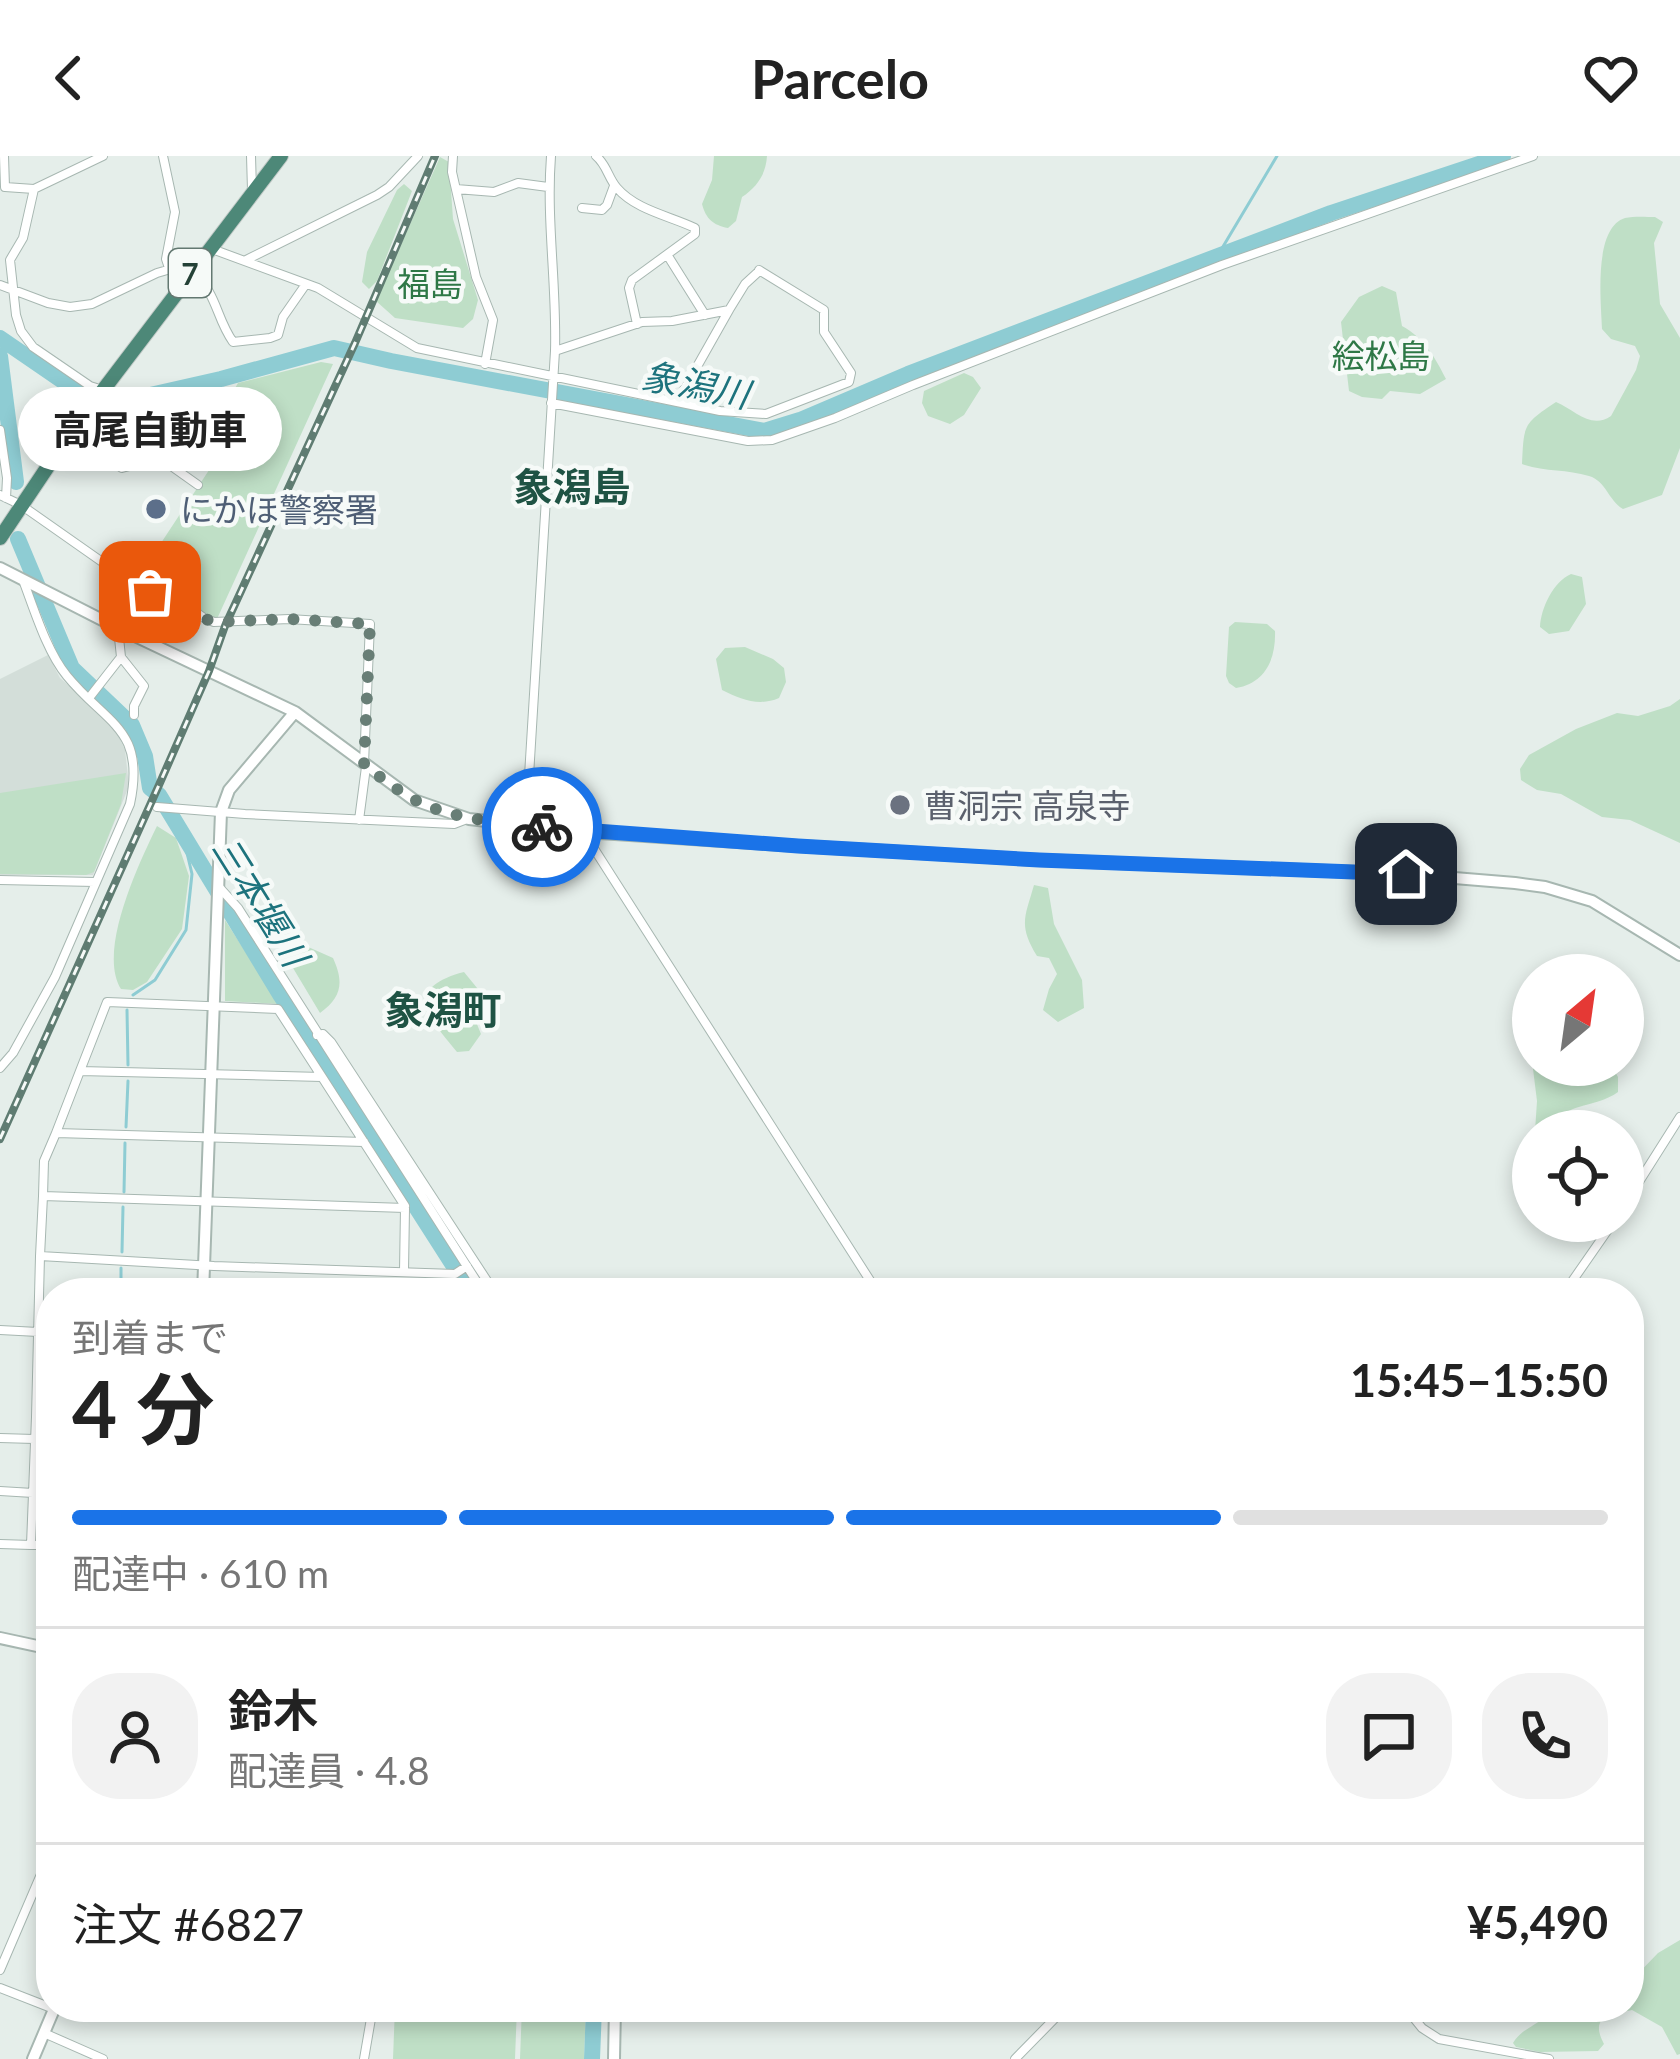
<!DOCTYPE html>
<html lang="ja">
<meta charset="utf-8">
<style>
body{margin:0;font-family:Lato,"Noto Sans JP",sans-serif;background:#f2f2f2;color:#222;height:100vh;display:flex;flex-direction:column;font-size:45px;white-space:nowrap}
*{box-sizing:border-box;margin:0}
p{font-size:39px;color:#767676}
.icon{flex:none;width:66px;height:66px;fill:none;stroke:currentColor;stroke-width:2;stroke-linecap:round;stroke-linejoin:round}
.map{position:relative;flex:1;overflow:hidden}
.sheet{position:absolute;left:36px;top:1122px;width:1608px;height:744px;display:flex;flex-direction:column;background:#fff;border-radius:48px;box-shadow:0 6px 18px #0003}
.sheet>*{flex:none}
.needle{width:78px;rotate:29deg}
.fabs{position:absolute;left:1512px;top:798px;display:grid;gap:24px}
.fabs a{display:grid;place-items:center;width:132px;height:132px;border-radius:50%;background:#fff;box-shadow:0 6px 18px #0003;font-size:60px}
.pin{position:absolute;display:grid;place-items:center;width:102px;height:102px;color:#fff;margin:-51px;border-radius:24px;box-shadow:0 6px 18px #0006}
.courier{position:absolute;display:grid;place-items:center;width:120px;height:120px;margin:-60px;border:9px solid #1a73e8;border-radius:50%;background:#fff;color:#222;box-shadow:0 3px 15px #0007}
.bubble{position:absolute;height:84px;border-radius:42px;background:#fff;box-shadow:0 6px 18px #0003;font-size:39px;font-weight:700;line-height:84px;text-align:center}
.headline em{font-style:normal;font-weight:700}
.headline div{display:flex;flex-direction:column-reverse}
.headline{display:flex;align-items:center;justify-content:space-between;height:204px;padding:0 36px}
h1{font-size:78px;font-weight:700;line-height:90px}
.bar{display:grid;grid-template-columns:repeat(4,1fr);gap:18px 12px;align-content:center;height:144px;padding:0 36px}
.bar i{height:15px;border-radius:9px;background:#e0e0e0}
.bar .current{background:#1a73e8}
.bar p{grid-column:span 4}
.line{display:flex;align-items:center;gap:30px;padding:0 36px;border-top:3px solid #e0e0e0}
.line div{flex:1}
.round{display:grid;place-items:center;flex:none;width:126px;height:126px;border-radius:48px;background:#f2f2f2}
header{display:flex;justify-content:space-between;align-items:center;height:156px;padding:0 36px;background:#fff;font-size:54px;font-weight:700}
.map>svg:first-child{display:block}
.built{fill:#d3ded9}
.green{fill:#bfdfc6}
.lines{fill:none;stroke-linecap:round;stroke-linejoin:round}
.stream{stroke:#8eccd3;stroke-width:3}
.river{stroke:#8eccd3;stroke-width:16}
.minor-casing{stroke:#a7b7b1;stroke-width:10}
.tertiary-casing{stroke:#a7b7b1;stroke-width:14}
.trunk-casing{stroke:#c2cac7;stroke-width:16}
.minor{stroke:#fff;stroke-width:8}
.tertiary{stroke:#fff;stroke-width:10}
.trunk{stroke:#4d8878;stroke-width:14}
.rail-casing{stroke:#5f7c72;stroke-width:8}
.rail{stroke:#f6faf8;stroke-width:3;stroke-dasharray:9;stroke-linecap:butt}
.done{stroke:#687e76;stroke-width:12;stroke-dasharray:0 21.6}
.route{stroke:#1a73e8;stroke-width:15}
.service-dot{fill:#5c6f8a;stroke:#f6faf8;stroke-width:4.5}
.worship-dot{fill:#6b7280;stroke:#f6faf8;stroke-width:4.5}
.labels{text-anchor:middle;dominant-baseline:central;stroke-width:9;stroke-linejoin:round;paint-order:stroke}
.shield{fill:#f6faf8;stroke:#637871;stroke-width:3}
.shield-label{font-size:30px;font-weight:bold;fill:#244137}
.park-label{font-size:33px;fill:#2e7846;stroke:#f6faf8}
.service-label{font-size:33px;fill:#4e5e75;stroke:#f6faf8;text-anchor:start}
.worship-label{font-size:33px;fill:#5b616d;stroke:#f6faf8;text-anchor:start}
.water-label{font-size:36px;font-style:italic;fill:#1d737d;stroke:#f6faf8}
.quarter-label{font-size:39px;font-weight:bold;fill:#1f5344;stroke:#f6faf8}
</style>
<header><svg class="icon" aria-label="back" viewBox="0 0 24 24"><path d="M15 5l-7 7 7 7"/></svg>Parcelo<svg class="icon" aria-label="heart" viewBox="0 0 24 24"><path d="M12 20l-8-8c-3-5 5-10 8-4 3-6 11-1 8 4z"/></svg></header>
<div class="map">
<svg width="1680" height="1903" viewBox="0 0 1680 1903">
<rect width="100%" height="100%" fill="#e5eeea"/>
<path class="built" d="M48,499L60,522L101,557L116,575L125,594L129,630L93,719H0V523Z"/>
<path class="green" d="M714,0H767C766,18 757,31 742,41L736,65L728,72C713,69 706,63 702,48L712,24Z
M440,1L449,6L453,63L478,144L473,163L463,172L395,162L376,145Z
M404,28L412,35L377,125L369,133L362,126L367,96L397,34Z
M1655,61L1663,66L1654,87L1660,148L1680,182V292L1662,339L1623,353C1608,344 1606,325 1589,320C1567,313 1544,316 1522,308C1524,268 1523,268 1556,246C1575,254 1591,274 1611,260L1636,214L1640,200L1635,190L1611,183L1602,173C1601,146 1593,72 1625,62C1634,60 1647,61 1655,61Z
M1382,130L1396,136L1402,170C1424,182 1435,201 1446,223L1420,238L1390,235L1382,243L1362,241L1349,235L1341,166L1359,141Z
M321,206L333,208L217,463L203,459L136,425L238,270L234,234L238,227Z
M964,217L973,221L981,232L964,259L950,268L928,260L922,247L924,235Z
M1571,418L1582,421L1586,448L1569,475L1549,478L1540,471C1541,452 1553,426 1571,418Z
M1235,466L1267,468L1275,475C1276,502 1266,527 1236,532L1229,527L1226,520L1229,471Z
M745,491L773,503L784,512L786,526L779,542C759,551 740,543 722,534L716,503L725,492Z
M1680,543V687L1630,664L1602,661L1561,638L1537,634L1521,624L1520,613L1529,599L1576,573L1617,557L1638,560L1670,550Z
M126,617L121,648L94,716L86,719L0,718V637Z
M157,670L176,682L189,720L182,773L147,826L133,834L121,833C97,795 139,707 157,670Z
M1034,729L1048,732L1054,768L1082,824L1084,852L1058,866L1043,854L1049,833L1057,818L1049,802L1037,800C1018,769 1025,761 1034,729Z
M225,764L279,848L225,845Z
M306,790L333,802C344,826 342,841 320,857L293,812Z
M464,816L482,838L474,861L481,878L469,895L457,896C429,862 402,832 464,816Z
M1535,909H1611L1618,921V936C1595,953 1559,946 1551,975H1535L1537,945L1533,913Z
M1680,1784V1898L1677,1899L1662,1871L1632,1854C1610,1859 1589,1860 1604,1888L1598,1895L1540,1896L1516,1891L1513,1887C1519,1877 1526,1874 1535,1868C1568,1848 1592,1851 1629,1851V1827L1658,1797Z
M395,1851H517L515,1903H393Z
M522,1851H586L584,1903H520Z"/>
<g class="lines">
<path class="stream" d="M1218,99L1277,0
M133,839L155,824L186,774L192,718L183,680
M127,854L128,909
M126,971L128,925
M124,1036L125,987
M122,1096L123,1051
M121,1137V1112"/>
<path class="river" d="M0,182L80,237L100,243L128,244L221,223L334,192L391,205L764,275L800,264L908,218L1331,57L1503,0
M0,200L16,326
M18,383L72,512L132,569L145,600L150,632L159,639L281,840L471,1137
M592,1903L594,1851"/>
<g class="minor-casing">
<path id="minor" d="M4,0L5,31L34,33
M163,0L175,56L166,103L169,112
M251,0L252,34
M453,0L452,16L476,121L493,164L485,208
M551,0C546,65 557,129 555,195
M596,0C607,9 608,22 617,32C636,54 670,60 695,72V78L632,124L629,132L637,168
M456,33L494,36L518,27L548,31
M582,52L602,54L607,49L614,30
M212,93L318,132L417,192L677,246L729,154
M668,100L705,159
M246,104L377,39L389,31L418,0
M192,116C218,138 215,160 233,186L270,182L278,179L283,161L306,128
M0,129L48,147L70,151L92,148L157,117L198,105
M103,234L90,230L33,191L21,175L16,159L10,104L23,82L34,33L103,0
M677,246L720,255L766,258L849,226L851,217L824,176V154L759,114
M551,247L748,285L772,284L835,262L913,229L1222,109L1533,0
M0,274L7,322L6,342
M71,280L122,312L160,302L179,275L225,276
M160,302L198,329
M0,339L21,349L125,422L118,472L121,501L89,542
M125,422L150,436L182,446L204,462L214,466L289,463L370,468L364,607
M121,501L144,530L134,550V559
M157,651L245,658L454,668L467,663
M359,664L366,611
M526,669L555,195L642,166L672,165L729,154L745,128L757,117
M584,677L878,1137
M0,724L95,726
M219,731L238,752L484,1137
M317,879L323,878L331,886L495,1137
M0,912L13,897L55,821L130,648C146,572 107,569 67,520C47,496 34,453 23,424
M80,915L107,846L278,853L322,921
M56,977L80,915L322,921L405,1050
M43,1040L44,1005L56,977L364,986
M1623,1051L1680,961
M40,1100L43,1040L405,1052L404,1115
M1564,1137L1614,1065
M0,1174L38,1176
M36,1261L40,1100L214,1110L455,1118L467,1110
M0,1282L34,1283
M0,1335L33,1337
M0,1388L31,1389L36,1261L51,1262
M31,1389H51
M0,1814L51,1695
M0,1832L54,1853
M1405,1851L1422,1872L1439,1883L1549,1903
M44,1877L103,1903
M364,1903L373,1851
M1015,1903L1066,1851"/>
</g>
<g class="tertiary-casing">
<path id="tertiary" d="M0,412L118,472L295,556L414,644L469,663L584,676L798,690L1039,704L1406,718L1515,727L1545,731L1592,745L1680,799
M203,1137L221,656L229,634L295,556
M0,1482L51,1493
M33,1903L55,1851
M614,1903L615,1851"/>
</g>
<g class="trunk-casing">
<path id="trunk" d="M0,382L69,279L281,0"/>
</g>
<use href="#minor" class="minor"/>
<use href="#tertiary" class="tertiary"/>
<use href="#trunk" class="trunk"/>
<g class="rail-casing">
<path id="rail" d="M0,983L159,629L209,515L225,470L355,187L435,0"/>
</g>
<use href="#rail" class="rail"/>
</g>
<g class="lines">
<path class="done" d="M150,436L182,446L203,462L214,466L289,463L370,468L364,609C379,620 394,632 411,642C452,664 497,666 542,671"/>
<path class="route" d="M542,671L798,690L1039,704L1406,718"/>
</g>
<circle class="service-dot" cx="156" cy="353" r="12"/>
<circle class="worship-dot" cx="900" cy="649" r="12"/>
<g class="labels">
<rect class="shield" x="169" y="93" width="42" height="48" rx="9"/>
<g class="shield-label">
<text x="190" y="117">7</text>
</g>
<g class="park-label">
<text x="430" y="127">福島</text>
<text x="1381" y="199">絵松島</text>
</g>
<g class="service-label">
<text x="180" y="353">にかほ警察署</text>
</g>
<g class="worship-label">
<text x="924" y="649">曹洞宗 高泉寺</text>
</g>
<g class="water-label">
<text transform="translate(696 228) rotate(11)">象潟川</text>
<text transform="translate(261 745) rotate(58)">三本堰川</text>
</g>
<g class="quarter-label">
<text x="572" y="330">象潟島</text>
<text x="443" y="853">象潟町</text>
</g>
</g>
</svg>
<div class="fabs">
<a><svg class="needle" viewBox="-14 -14 28 28"><path d="M0-13l5 13h-10z" fill="#e53935"/><path d="M0 13l5-13h-10z" fill="#767676"/></svg></a>
<a><svg class="icon" aria-label="locate" viewBox="0 0 24 24"><circle cx="12" cy="12" r="6"/><path d="M12 2v4M12 18v4M2 12h4M18 12h4"/></svg></a>
</div>
<div class="pin" style="left:150px;top:436px;background:#ea580c"><svg class="icon" aria-label="bag" viewBox="0 0 24 24"><path d="M5 8h14l-1 12H6zM9 8a3 3 0 0 1 6 0"/></svg></div>
<div class="pin" style="left:1406px;top:718px;background:#1f2937"><svg class="icon" aria-label="home" viewBox="0 0 24 24"><path d="M3 11l9-7 9 7M6 9v11h12V9"/></svg></div>
<div class="courier" style="left:542px;top:671px"><svg class="icon" aria-label="bike" viewBox="0 0 24 24"><circle cx="6" cy="16" r="4"/><circle cx="18" cy="16" r="4"/><path d="M6 16l4-8h5l3 8M10 8l3 8H6M13 5h3"/></svg></div>
<div class="bubble" style="left:18px;top:231px;width:264px">高尾自動車</div>
<section class="sheet">
<div class="headline"><div><h1>4 分</h1><p>到着まで</p></div><em>15:45–15:50</em></div>
<div class="bar"><i class="current"></i><i class="current"></i><i class="current"></i><i></i><p>配達中 · 610 m</p></div>
<div class="line" style="height:216px"><a class="round"><svg class="icon" aria-label="person" viewBox="0 0 24 24"><circle cx="12" cy="8" r="4"/><path d="M4 21q1-7 8-7t8 7"/></svg></a><div><b>鈴木</b><p>配達員 · 4.8</p></div><a class="round"><svg class="icon" aria-label="chat" viewBox="0 0 24 24"><path d="M4 5h16v11H9l-5 4z"/></svg></a><a class="round"><svg class="icon" aria-label="phone" viewBox="0 0 24 24"><path d="M5 4h4l2 5-3 2q2 4 5 5l2-3 5 2v4C11 20 4 13 5 4z"/></svg></a></div>
<div class="line" style="height:156px"><div>注文 #6827</div><b>¥5,490</b></div>
</section>
</div>
